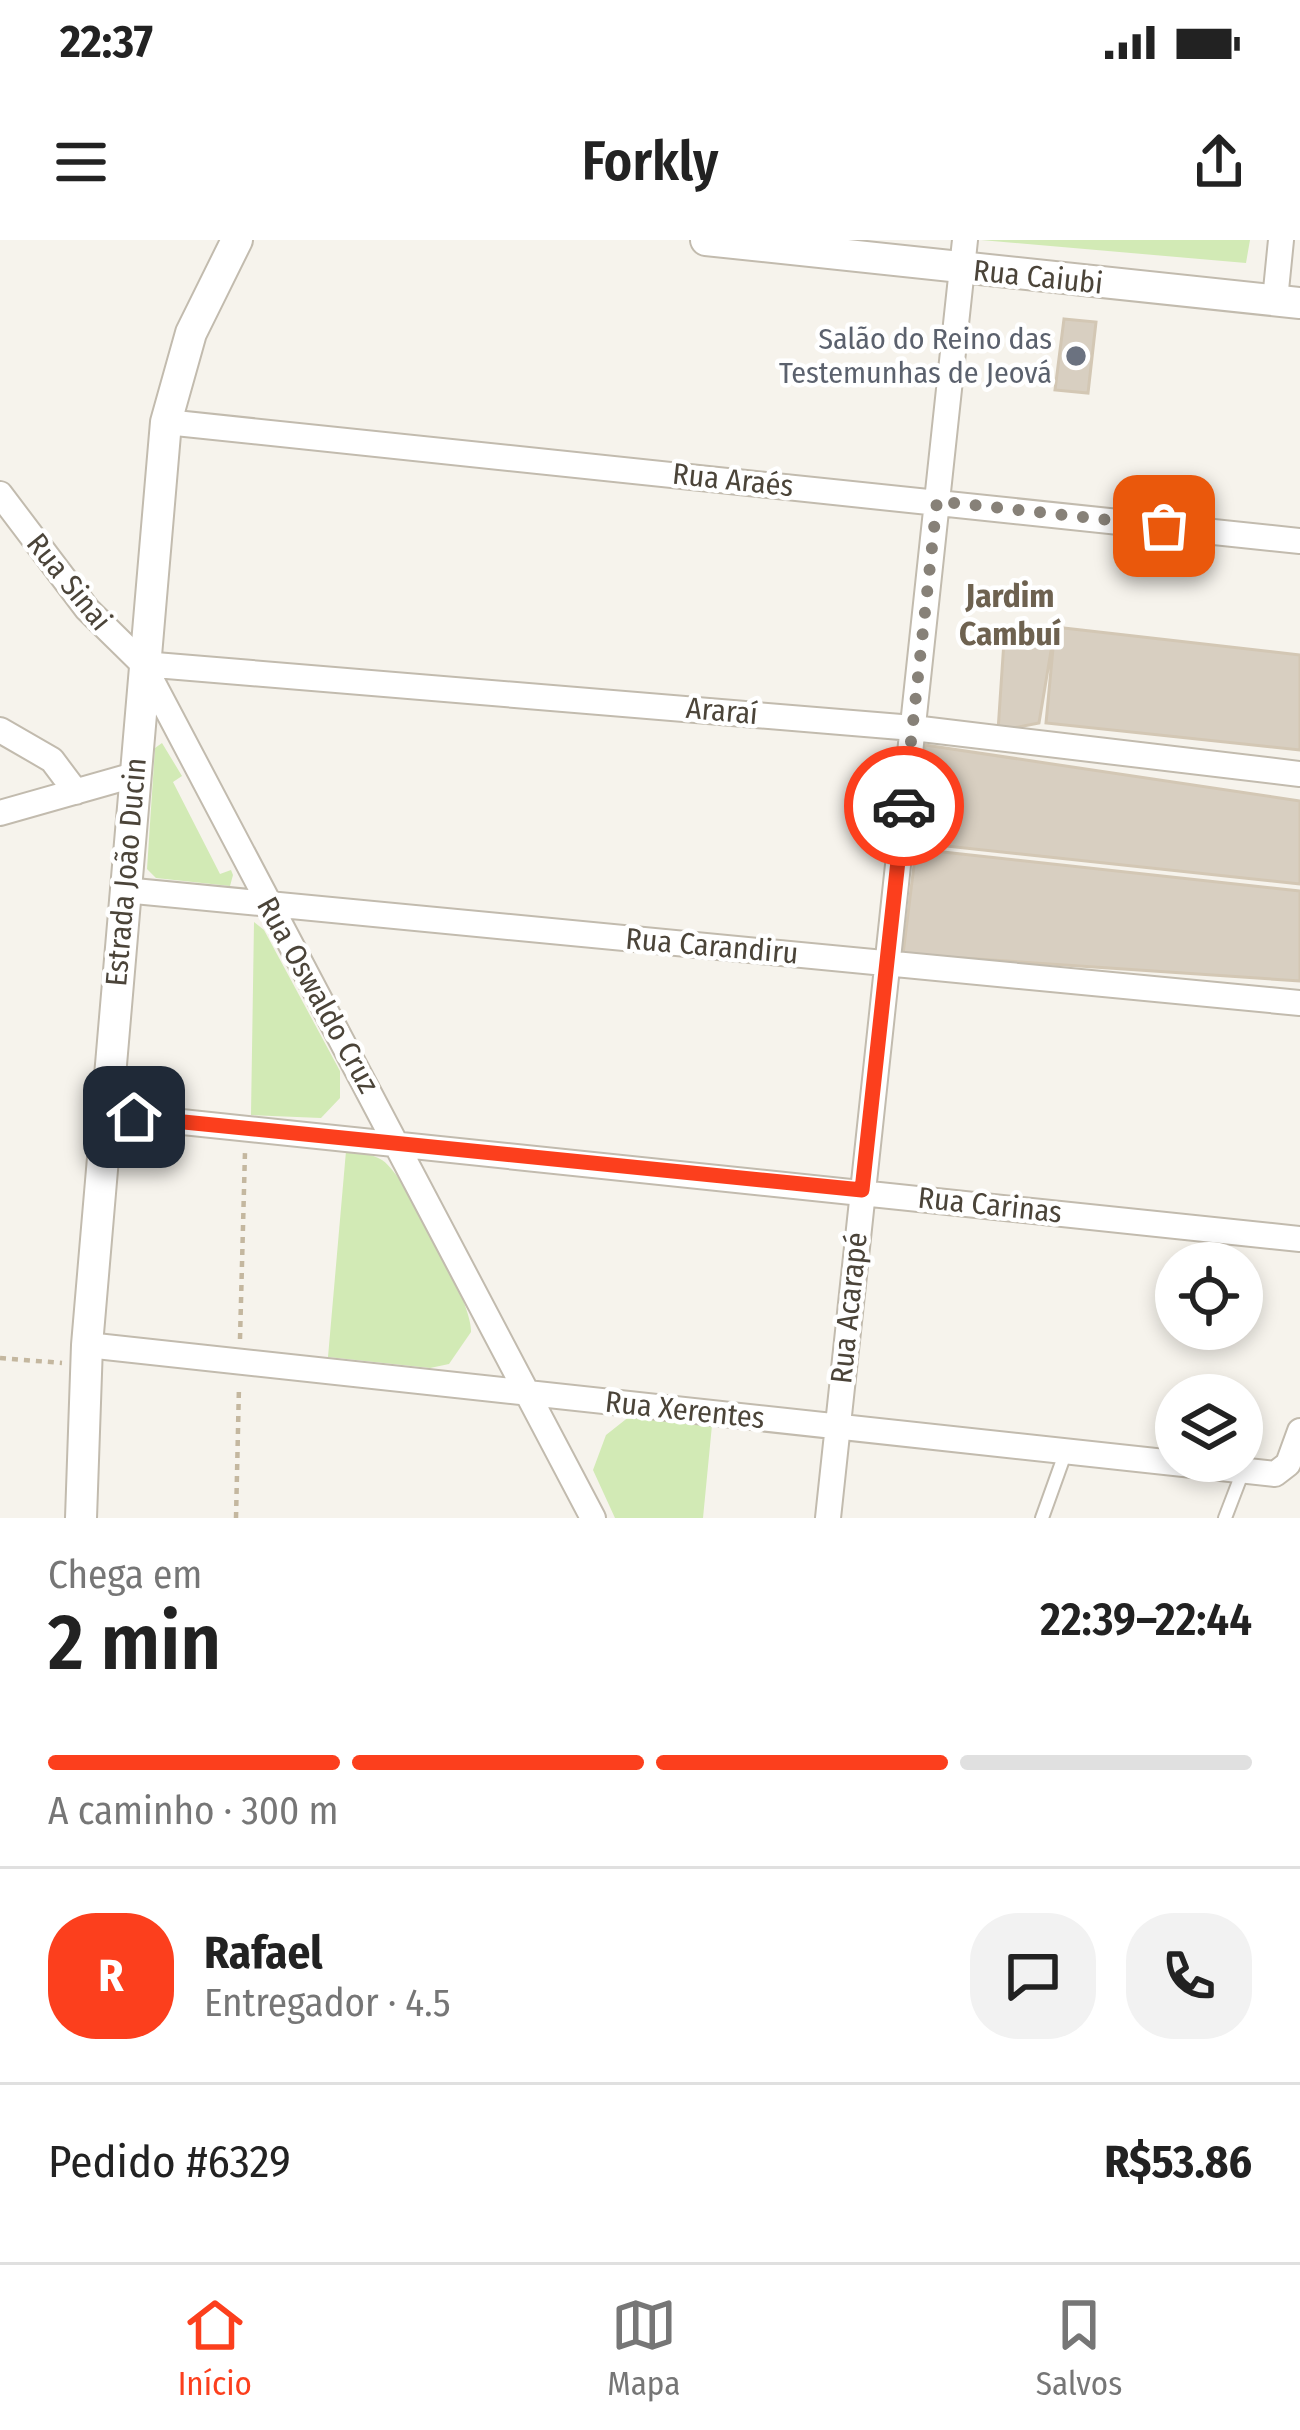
<!DOCTYPE html>
<html lang="pt">
<meta charset="utf-8">
<style>
body{margin:0;font-family:"Fira Sans Condensed",sans-serif;background:#f2f2f2;color:#222;height:100vh;display:flex;flex-direction:column;font-size:45px;white-space:nowrap}
*{box-sizing:border-box;margin:0}
p{font-size:39px;color:#767676}
.icon{flex:none;width:66px;height:66px;fill:none;stroke:currentColor;stroke-width:2;stroke-linecap:round;stroke-linejoin:round}
.map{position:relative;height:1278px;overflow:hidden}
.panel{display:flex;flex-direction:column;background:#fff;flex:1}
.panel>*{flex:none}
.tools{position:absolute;left:1155px;top:1002px;display:grid;gap:24px}
.tools a{display:grid;place-items:center;width:108px;height:108px;border-radius:50%;background:#fff;box-shadow:0 6px 18px #0003;font-size:60px}
.pin{position:absolute;display:grid;place-items:center;width:102px;height:102px;color:#fff;margin:-51px;border-radius:24px;box-shadow:0 6px 18px #0006}
.courier{position:absolute;display:grid;place-items:center;width:120px;height:120px;margin:-60px;border:9px solid #fc3f1d;border-radius:50%;background:#fff;color:#222;box-shadow:0 3px 15px #0007}
.head em{font-style:normal;font-weight:600}
.head div{display:flex;flex-direction:column-reverse}
.head{display:flex;align-items:center;justify-content:space-between;height:204px;padding:0 48px}
h1{font-size:78px;font-weight:600;line-height:90px}
.bar{display:grid;grid-template-columns:repeat(4,1fr);gap:18px 12px;align-content:center;height:144px;padding:0 48px}
.bar i{height:15px;border-radius:9px;background:#e0e0e0}
.bar .current{background:#fc3f1d}
.bar p{grid-column:span 4}
.line{display:flex;align-items:center;gap:30px;padding:0 48px;border-top:3px solid #e0e0e0}
.line div{flex:1}
.round{display:grid;place-items:center;flex:none;width:126px;height:126px;border-radius:48px;background:#f2f2f2}
.status{display:flex;justify-content:space-between;align-items:center;height:84px;padding:0 60px;background:#fff;direction:ltr}
.status svg{height:33px;fill:currentColor}
header{display:flex;justify-content:space-between;align-items:center;height:156px;padding:0 48px;background:#fff;font-size:54px;font-weight:600}
.tabs{display:flex;justify-content:space-around;align-items:center;height:168px;border-top:3px solid #e0e0e0;background:#fff;font-size:33px;color:#767676}
.tabs a{display:grid;justify-items:center;gap:6px}
.tabs .current{color:#fc3f1d}
.map>svg:first-child{display:block}
.green{fill:#d2eab5}
.building{fill:#d8cfc1;stroke:#d3c7b4;stroke-width:3}
.lines{fill:none;stroke-linecap:round;stroke-linejoin:round}
.service-casing{stroke:#c2bbae;stroke-width:16}
.minor-casing{stroke:#c2bbae;stroke-width:28}
.tertiary-casing{stroke:#c2bbae;stroke-width:34}
.path{stroke:#c4b79f;stroke-width:4.5;stroke-dasharray:6 6;stroke-linecap:butt}
.service{stroke:#fff;stroke-width:12}
.minor{stroke:#fff;stroke-width:24}
.tertiary{stroke:#fff;stroke-width:30}
.done{stroke:#878178;stroke-width:12;stroke-dasharray:0 21.6}
.route{stroke:#fc3f1d;stroke-width:15}
.worship-dot{fill:#6b7280;stroke:#fff;stroke-width:4.5}
.labels{text-anchor:middle;dominant-baseline:central;stroke-width:9;stroke-linejoin:round;paint-order:stroke}
.street-label{font-size:30px;fill:#4b4439;stroke:#fff}
.worship-label{font-size:30px;fill:#5b616d;stroke:#fff;text-anchor:end}
.neighbourhood-label{font-size:33px;font-weight:bold;fill:#6e6250;stroke:#fff}
</style>
<div class="status"><b>22:37</b><svg viewBox="0 0 49 12"><path d="M0 12V9h3v3zM5 12V6h3v6zM10 12V3h3v9zM15 12V0h3v12zM26 1h20v11H26zM47 4h2v5h-2z"/></svg></div>
<header><svg class="icon" aria-label="menu" viewBox="0 0 24 24"><path d="M4 6h16M4 12h16M4 18h16"/></svg>Forkly<svg class="icon" aria-label="share" viewBox="0 0 24 24"><path d="M12 15V3M7 8l5-5 5 5M5 13v7h14v-7"/></svg></header>
<div class="map">
<svg width="1300" height="1278" viewBox="0 0 1300 1278">
<rect width="100%" height="100%" fill="#f6f3ec"/>
<path class="green" d="M981,0H1250L1246,23Z
M162,503L182,536L173,542L220,634L231,630L233,635L230,646L156,638L147,629L155,508Z
M254,682L264,690L340,831V858L321,878L251,875Z
M346,911C358,913 371,913 382,920C406,935 473,1064 471,1092L449,1124L430,1128L328,1117Z
M630,1176L712,1185L703,1278H615L593,1230L606,1195Z"/>
<path class="building" d="M1064,79L1096,82L1088,153L1055,150Z
M1005,386L1055,387L1039,483L998,491Z
M1055,387L1300,415V510L1046,483Z
M925,505L1300,561V644L918,603Z
M916,609L1300,651V741L903,714Z"/>
<g class="lines">
<g class="service-casing">
<path id="service" d="M1042,1278L1066,1211
M1225,1278L1243,1231"/>
</g>
<g class="minor-casing">
<path id="minor" d="M1275,60L1281,0
M166,182L1300,301
M0,254L87,369L143,424L593,1278
M143,424L913,488L1300,534
M0,490L52,520L76,552
M0,573L134,535
M124,650L1300,763
M106,874L1300,999
M87,1105L1275,1234L1288,1224L1300,1191
M828,1278L965,0"/>
</g>
<g class="tertiary-casing">
<path id="tertiary" d="M706,0L1300,63
M81,1278L87,1105L166,182L191,93L237,0"/>
</g>
<path class="path" d="M240,1099L245,912
M0,1118L62,1123
M236,1278L239,1146"/>
<use href="#service" class="service"/>
<use href="#minor" class="minor"/>
<use href="#tertiary" class="tertiary"/>
</g>
<g class="lines">
<path class="done" d="M904,566L937,261L1164,286"/>
<path class="route" d="M134,877L862,950L904,566"/>
</g>
<circle class="worship-dot" cx="1076" cy="116" r="12"/>
<g class="labels">
<g class="street-label">
<text transform="translate(1038 37) rotate(6)">Rua Caiubi</text>
<text transform="translate(733 240) rotate(6)">Rua Araés</text>
<text transform="translate(69 342) rotate(51)">Rua Sinai</text>
<text transform="translate(722 471) rotate(5)">Araraí</text>
<text transform="translate(126 632) rotate(-85)">Estrada João Ducin</text>
<text transform="translate(712 706) rotate(5)">Rua Carandiru</text>
<text transform="translate(318 755) rotate(61)">Rua Oswaldo Cruz</text>
<text transform="translate(990 965) rotate(6)">Rua Carinas</text>
<text transform="translate(849 1068) rotate(-84)">Rua Acarapé</text>
<text transform="translate(685 1170) rotate(6)">Rua Xerentes</text>
</g>
<g class="worship-label">
<text x="1052" y="99">Salão do Reino das<tspan x="1052" dy="34">Testemunhas de Jeová</tspan></text>
</g>
<g class="neighbourhood-label">
<text x="1010" y="356">Jardim<tspan x="1010" dy="38">Cambuí</tspan></text>
</g>
</g>
</svg>
<div class="tools">
<a><svg class="icon" aria-label="locate" viewBox="0 0 24 24"><circle cx="12" cy="12" r="6"/><path d="M12 2v4M12 18v4M2 12h4M18 12h4"/></svg></a>
<a><svg class="icon" aria-label="layers" viewBox="0 0 24 24"><path d="M12 4l9 5-9 5-9-5zM3 14l9 5 9-5"/></svg></a>
</div>
<div class="pin" style="left:1164px;top:286px;background:#ea580c"><svg class="icon" aria-label="bag" viewBox="0 0 24 24"><path d="M5 8h14l-1 12H6zM9 8a3 3 0 0 1 6 0"/></svg></div>
<div class="pin" style="left:134px;top:877px;background:#1f2937"><svg class="icon" aria-label="home" viewBox="0 0 24 24"><path d="M3 11l9-7 9 7M6 9v11h12V9"/></svg></div>
<div class="courier" style="left:904px;top:566px"><svg class="icon" aria-label="car" viewBox="0 0 24 24"><path d="M5 17H2v-5l4-1 3-4h7l3 4 3 1v5h-3M9 17h6M6 11h13"/><circle cx="7" cy="17" r="2"/><circle cx="17" cy="17" r="2"/></svg></div>
</div>
<section class="panel">
<div class="head"><div><h1>2 min</h1><p>Chega em</p></div><em>22:39–22:44</em></div>
<div class="bar"><i class="current"></i><i class="current"></i><i class="current"></i><i></i><p>A caminho · 300 m</p></div>
<div class="line" style="height:216px"><b class="round" style="background:#fc3f1d;color:#fff">R</b><div><b>Rafael</b><p>Entregador · 4.5</p></div><a class="round"><svg class="icon" aria-label="chat" viewBox="0 0 24 24"><path d="M4 5h16v11H9l-5 4z"/></svg></a><a class="round"><svg class="icon" aria-label="phone" viewBox="0 0 24 24"><path d="M5 4h4l2 5-3 2q2 4 5 5l2-3 5 2v4C11 20 4 13 5 4z"/></svg></a></div>
<div class="line" style="height:156px"><div>Pedido #6329</div><b>R$53.86</b></div>
</section>
<nav class="tabs">
<a class="current"><svg class="icon" aria-label="home" viewBox="0 0 24 24"><path d="M3 11l9-7 9 7M6 9v11h12V9"/></svg>Início</a>
<a><svg class="icon" aria-label="map" viewBox="0 0 24 24"><path d="M3 6l6-2 6 2 6-2v14l-6 2-6-2-6 2zM9 4v14M15 6v14"/></svg>Mapa</a>
<a><svg class="icon" aria-label="saved" viewBox="0 0 24 24"><path d="M7 4h10v16l-5-4-5 4z"/></svg>Salvos</a>
</nav>
